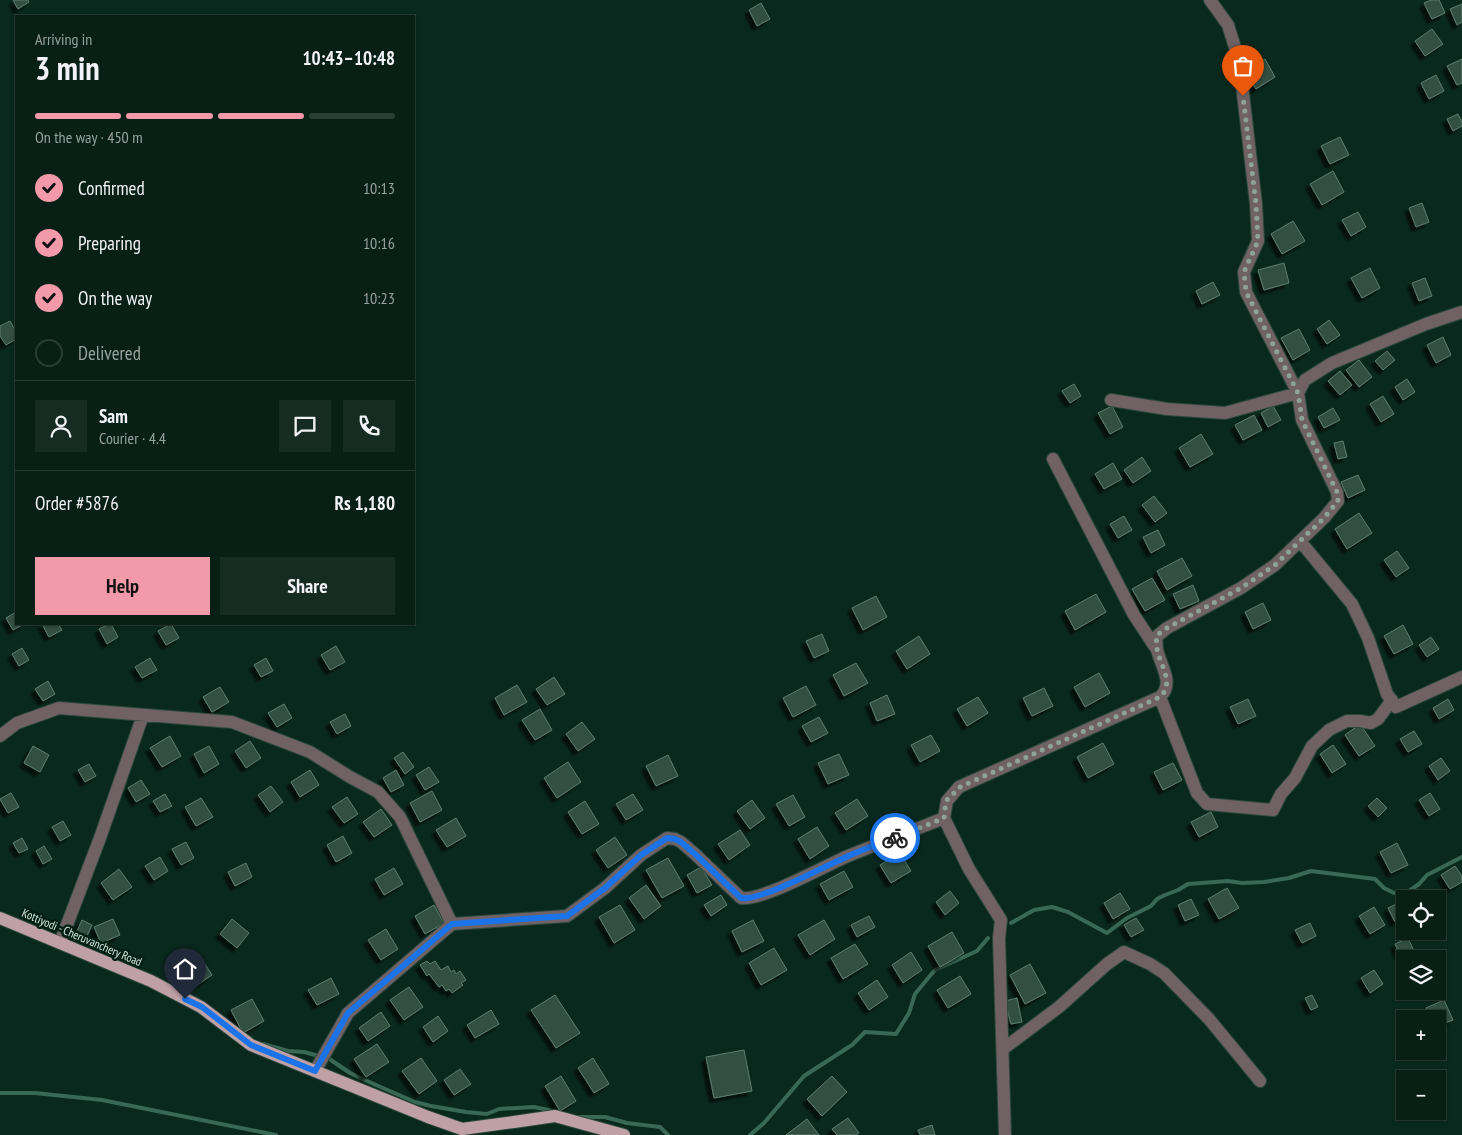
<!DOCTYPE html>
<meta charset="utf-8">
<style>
body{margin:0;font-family:"PT Sans Narrow",sans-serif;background:#162c23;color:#f1f3f6;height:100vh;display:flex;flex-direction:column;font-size:19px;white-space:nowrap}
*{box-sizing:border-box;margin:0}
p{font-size:16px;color:#98a2a1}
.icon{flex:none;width:28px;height:28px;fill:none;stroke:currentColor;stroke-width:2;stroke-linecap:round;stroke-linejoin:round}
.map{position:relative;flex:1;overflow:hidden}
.details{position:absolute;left:15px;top:15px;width:400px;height:610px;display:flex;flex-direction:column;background:#081f16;border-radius:0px;box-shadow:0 1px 4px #0004,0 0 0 1px #293d35}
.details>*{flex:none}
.buttons{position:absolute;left:1396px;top:890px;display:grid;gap:10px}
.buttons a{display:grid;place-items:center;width:50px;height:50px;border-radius:0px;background:#081f16;box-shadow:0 1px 4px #0004,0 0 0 1px #293d35;font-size:25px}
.pin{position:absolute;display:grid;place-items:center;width:42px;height:42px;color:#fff;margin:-51px -21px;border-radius:50% 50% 50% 0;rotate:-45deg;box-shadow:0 0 5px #0007}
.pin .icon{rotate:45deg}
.courier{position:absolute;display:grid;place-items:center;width:50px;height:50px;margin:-25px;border:4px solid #1a73e8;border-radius:50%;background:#fff;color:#222;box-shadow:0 1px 6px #0007}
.summary em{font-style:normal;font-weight:700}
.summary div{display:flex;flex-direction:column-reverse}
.summary{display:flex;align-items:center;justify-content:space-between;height:85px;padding:0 20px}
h1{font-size:32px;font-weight:700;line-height:38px}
.bar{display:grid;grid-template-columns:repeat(4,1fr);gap:8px 5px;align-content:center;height:60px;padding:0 20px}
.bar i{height:6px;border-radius:4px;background:#293d35}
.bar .current{background:#f39aaa}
.bar p{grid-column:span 4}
.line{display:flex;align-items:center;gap:12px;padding:0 20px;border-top:1px solid #293d35}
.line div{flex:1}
.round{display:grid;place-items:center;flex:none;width:52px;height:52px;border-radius:0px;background:#162c23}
ol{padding:0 20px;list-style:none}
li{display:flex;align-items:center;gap:15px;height:55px}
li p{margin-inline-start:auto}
li .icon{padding:5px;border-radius:50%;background:#f39aaa;color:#111;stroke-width:4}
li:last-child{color:#98a2a1}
li i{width:28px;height:28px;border:2px solid #293d35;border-radius:50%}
.button{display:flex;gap:10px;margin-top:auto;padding:10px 20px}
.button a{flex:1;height:58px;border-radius:0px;background:#f39aaa;color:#111;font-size:20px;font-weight:700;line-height:58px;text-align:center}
.button a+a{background:#162c23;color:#f1f3f6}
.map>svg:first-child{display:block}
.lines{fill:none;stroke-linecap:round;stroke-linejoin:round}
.stream{stroke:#396956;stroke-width:4}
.building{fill:#314f42;stroke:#5e7e70;filter:url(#shadow)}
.minor-casing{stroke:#2a473d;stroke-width:14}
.major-casing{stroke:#2a473d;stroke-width:14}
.minor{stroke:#706264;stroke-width:12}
.major{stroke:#bea0a5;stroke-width:12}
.done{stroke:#8da39a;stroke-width:5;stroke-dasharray:0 9}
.route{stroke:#1a73e8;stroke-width:6}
.labels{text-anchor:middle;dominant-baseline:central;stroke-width:5;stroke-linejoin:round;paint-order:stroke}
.street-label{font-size:12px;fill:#d4e5dd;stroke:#022015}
</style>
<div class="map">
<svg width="1462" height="1135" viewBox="0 0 1462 1135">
<defs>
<filter id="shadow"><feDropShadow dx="-4.5" dy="4.5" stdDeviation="1" flood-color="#0009"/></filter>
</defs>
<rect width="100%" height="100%" fill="#0a291e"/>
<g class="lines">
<path class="stream" d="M1011,923L1034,910L1052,907L1068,912L1107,933L1127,918L1151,906L1157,899L1165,895L1178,890L1188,884L1228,881L1242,883L1264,882L1289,878L1311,871L1375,879L1384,888L1394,893L1409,891L1419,884L1427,875L1462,857
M263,1044L288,1051L304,1052L319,1056
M328,1058L350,1073L376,1085L415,1102L431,1106L466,1112L487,1114L499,1109L534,1107L553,1111
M0,1093H35L102,1100L276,1135
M577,1117H605L627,1123L660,1127L668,1135
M750,1135L764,1123L804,1076L852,1045L865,1032L896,1034L909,1013L915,994L929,977L935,970L977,951L988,938"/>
</g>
<path class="building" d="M13,0H28L29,2L18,9Z
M1431,0H1439L1445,13L1432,19L1424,3Z
M761,3L770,19L757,26L749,10Z
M1462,4V22L1457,25L1450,9Z
M1432,29L1443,44L1425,56L1415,41Z
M1265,59L1275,77L1256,89L1245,71Z
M1462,59V83L1457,85L1447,66Z
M1436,75L1444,91L1429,99L1421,83Z
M1458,114L1462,122V126L1453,131L1447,119Z
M1340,137L1349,155L1330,164L1321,146Z
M1333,171L1344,192L1322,205L1310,184Z
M1422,203L1429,222L1416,227L1409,208Z
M1358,212L1366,227L1351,236L1342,220Z
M1293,221L1305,241L1282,254L1271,234Z
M1284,263L1289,283L1264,290L1258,270Z
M1370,268L1380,288L1362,298L1351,278Z
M1425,278L1432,296L1419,301L1412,283Z
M1213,282L1220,295L1202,304L1196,291Z
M1329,320L1340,335L1327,344L1317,329Z
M10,321L16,332V339L6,345L0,336V326Z
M1299,329L1310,350L1293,360L1281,338Z
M1443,337L1451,355L1436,363L1427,345Z
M1387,351L1395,360L1383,370L1375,361Z
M1359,360L1372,377L1359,387L1346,370Z
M1340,371L1352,385L1340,395L1328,381Z
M1407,379L1415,392L1403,400L1395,387Z
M1074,384L1081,396L1070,403L1062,391Z
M1383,396L1394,414L1381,422L1370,404Z
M1112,406L1123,427L1110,434L1098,413Z
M1273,406L1281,420L1268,427L1261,413Z
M1333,408L1340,420L1324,428L1318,417Z
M1254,415L1262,430L1243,440L1235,425Z
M1201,434L1213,454L1190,467L1179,448Z
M1343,441L1347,457L1338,459L1334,443Z
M1142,457L1151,471L1133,483L1124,470Z
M1113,463L1122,479L1104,489L1095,474Z
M1358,475L1365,490L1348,498L1341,482Z
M1154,496L1167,513L1155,522L1142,505Z
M1359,513L1372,533L1347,549L1335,529Z
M1124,516L1132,530L1118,538L1110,524Z
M1158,530L1165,545L1151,553L1143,537Z
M1397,551L1409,568L1396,577L1384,560Z
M1182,558L1192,576L1167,590L1157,571Z
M1152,578L1165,600L1145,611L1132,589Z
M1193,585L1199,601L1180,609L1173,594Z
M1096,594L1106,612L1075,630L1065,611Z
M876,596L887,617L863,630L852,608Z
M1263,603L1271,620L1253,629L1245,612Z
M16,612V624H24L13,630L6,618Z
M42,624H58L62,630L49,637Z
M109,624H111L118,637L107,644L99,629Z
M171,624L179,638L166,645L158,631Z
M1403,625L1413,644L1394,654L1384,636Z
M822,634L829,651L814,658L806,641Z
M919,636L930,654L907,669L896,651Z
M1431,637L1439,649L1427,657L1419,645Z
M336,646L345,662L330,670L321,655Z
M22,648L29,660L19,666L12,654Z
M150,658L157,670L142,678L135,667Z
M266,658L273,671L261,677L254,665Z
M856,663L868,683L844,696L833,675Z
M1099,673L1110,693L1085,707L1074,687Z
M554,677L565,694L547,705L536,689Z
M48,681L55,694L43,701L35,689Z
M517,685L527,702L504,715L495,698Z
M806,686L816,705L793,717L783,698Z
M220,687L229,702L212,712L203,697Z
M1044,688L1053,706L1032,716L1023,698Z
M887,695L895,714L877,721L870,703Z
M978,697L988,713L967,726L957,709Z
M1248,699L1256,716L1238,724L1230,707Z
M1448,699L1454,710L1439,719L1433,708Z
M284,704L292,718L277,727L268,713Z
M540,709L552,730L535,740L522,720Z
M345,714L351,726L337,734L330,722Z
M819,717L828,733L811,742L802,726Z
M582,722L595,739L578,751L566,734Z
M1360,724L1375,746L1359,756L1345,735Z
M1414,731L1422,744L1408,752L1400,739Z
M931,735L940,751L920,762L911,745Z
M170,736L181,756L162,767L150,748Z
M250,741L261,758L246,768L235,751Z
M1103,743L1114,764L1088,778L1077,757Z
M1333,745L1346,764L1332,773L1320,754Z
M33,746L49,755L40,772L24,763Z
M209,746L219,764L204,773L194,754Z
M403,752L414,767L405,774L394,758Z
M839,754L849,775L828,784L818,763Z
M668,755L678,776L656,786L646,766Z
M1441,758L1450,771L1438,780L1429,766Z
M568,762L581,782L557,798L544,778Z
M1173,763L1182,780L1163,790L1154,772Z
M89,764L96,776L85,782L78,770Z
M429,767L439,782L425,790L416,775Z
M310,770L319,785L300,797L291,782Z
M396,770L404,785L391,792L383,778Z
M141,780L150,794L136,802L128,788Z
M271,786L283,802L270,812L258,795Z
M432,791L442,810L420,822L410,803Z
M11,793L19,807L8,813L0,799Z
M1430,793L1440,809L1429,816L1419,800Z
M165,794L172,806L160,812L153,801Z
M633,794L643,810L626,820L616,804Z
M793,795L805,817L789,826L776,804Z
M347,797L358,814L344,823L332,807Z
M201,798L213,817L196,826L185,807Z
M1377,798L1387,808L1378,817L1368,806Z
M857,799L868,816L846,830L835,813Z
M752,800L765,818L750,829L737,811Z
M585,801L599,824L582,834L568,812Z
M381,809L392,825L374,837L363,822Z
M1211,812L1218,827L1199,837L1191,822Z
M456,818L466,836L447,847L436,830Z
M63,821L71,835L60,841L52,827Z
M817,827L829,846L810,859L798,839Z
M740,830L750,845L729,860L718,844Z
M343,836L352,853L336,862L327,845Z
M615,837L627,855L608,868L596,850Z
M22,838L28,849L19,853L13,843Z
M186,842L194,858L181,865L172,849Z
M1397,843L1408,865L1391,873L1380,852Z
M44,846L52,859L43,864L36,851Z
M900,853L911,871L891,883L880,865Z
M160,857L168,871L154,880L145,866Z
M668,858L684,886L662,898L646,870Z
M246,863L252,877L235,886L228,872Z
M1455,866L1462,876V882L1450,889L1441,875Z
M701,867L712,885L697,893L687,875Z
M394,868L403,884L384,895L375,879Z
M119,869L132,887L113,900L101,883Z
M844,871L853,887L829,900L820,884Z
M646,885L661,906L644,919L629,898Z
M1227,888L1239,908L1219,919L1208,899Z
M950,891L959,903L945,915L936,902Z
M1120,893L1130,909L1113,919L1104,903Z
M721,895L727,905L711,916L704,905Z
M1191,899L1199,915L1185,921L1178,905Z
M1405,900V918L1395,922L1388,908Z
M434,905L444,923L425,934L415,916Z
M620,905L635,930L614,943L599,917Z
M1374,907L1385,925L1370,934L1359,916Z
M869,916L875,927L857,937L851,925Z
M1136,918L1144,930L1131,937L1124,925Z
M113,919L120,935L101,943L94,927Z
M232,919L249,933L237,948L220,934Z
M82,920L92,925L82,947L72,942Z
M753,920L764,941L742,952L732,931Z
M824,920L835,939L810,955L798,935Z
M1310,923L1316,936L1302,943L1295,930Z
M386,929L398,949L381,960L368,940Z
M952,932L964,953L940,967L928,946Z
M1408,938L1413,949L1400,955L1395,944Z
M855,944L868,964L843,979L831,958Z
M774,948L787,970L761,985L749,963Z
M911,952L922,970L903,983L892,965Z
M202,959L212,975L197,985L187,968Z
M427,961L430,964L435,961L441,970L448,966L451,972L454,970L456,974L460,971L466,980L461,983L463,985L452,993L449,989L446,991L442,985L439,987L429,974L427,976L420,965Z
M1030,964L1046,993L1025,1004L1010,975Z
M1374,970L1383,984L1370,993L1361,978Z
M960,976L971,994L948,1008L937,990Z
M331,978L339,994L317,1005L308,990Z
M877,980L888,997L869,1010L858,993Z
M409,987L423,1007L404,1020L390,1000Z
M555,995L580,1033L556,1048L531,1010Z
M1312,995L1318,1007L1311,1010L1305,998Z
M1017,998L1022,1022L1011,1024L1005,1001Z
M252,999L264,1021L243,1033L231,1010Z
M1444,1000L1453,1020L1438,1026V1019H1431L1426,1008Z
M491,1010L499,1024L475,1038L467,1025Z
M381,1012L390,1026L368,1041L359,1028Z
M438,1016L448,1031L433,1042L423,1027Z
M377,1044L389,1062L366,1077L354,1059Z
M744,1050L752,1091L714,1098L706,1057Z
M421,1058L437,1081L419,1094L402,1071Z
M593,1058L609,1084L594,1093L578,1068Z
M460,1069L471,1084L454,1095L444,1080Z
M561,1076L576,1101L560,1111L545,1086Z
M832,1076L847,1092L822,1116L807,1099Z
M848,1118L859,1133L856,1135H837L832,1129Z
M807,1119L819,1135H786Z
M932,1125L935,1135H920L918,1130Z"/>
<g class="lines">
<g class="minor-casing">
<path id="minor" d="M1111,400L1167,409L1225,413L1298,393L1246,292L1244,272L1258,241L1256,204L1239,60L1228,25L1210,0
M1053,459L1134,615L1157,650
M1300,541L1352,604L1368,638L1387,694L1396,707L1462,677
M1160,697L1197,793L1207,804L1273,810L1281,794L1295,778L1312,746L1329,730L1347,721H1360L1371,723L1378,719L1392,700
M0,736L17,723L59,708L232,722L310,752L350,777L378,792L400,817L452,924
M60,943L100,838L143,715
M1003,1049L1059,1007L1107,964L1124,952L1150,964L1164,973L1209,1019L1260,1081
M315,1071L348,1013L452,924L567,916L605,888L641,855L667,838L675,839L681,842L696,855L741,898C763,901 824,866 848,856C880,843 912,831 944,818
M1005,1135L999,938L1001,920L969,869L944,818L947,801L959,787L1160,697C1174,684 1162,668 1158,653C1156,648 1157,642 1156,637L1167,628L1241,588L1275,565L1324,518L1338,501L1337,492L1302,420L1298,393L1305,380L1332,363L1426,324L1462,312"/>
</g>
<g class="major-casing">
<path id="major" d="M0,918L151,981L201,1007L251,1045L428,1117L462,1129L514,1122L555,1116L624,1135"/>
</g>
<use href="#minor" class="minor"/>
<use href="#major" class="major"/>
</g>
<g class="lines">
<path class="done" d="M895,838L944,818L946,801L960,787L1160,697C1174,684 1162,668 1158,653C1156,647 1157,642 1156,636L1167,628L1241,588L1275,565L1324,518L1338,501L1337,492L1302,420L1298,393L1246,292L1244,272L1258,241L1256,204L1243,96"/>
<path class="route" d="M185,999L202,1007L251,1045L315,1071L348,1013L452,924L567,916L605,888L641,855L667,838L675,839L681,842L696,855L741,898C761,901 823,867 844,858C861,850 878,844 895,838"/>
</g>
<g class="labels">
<g class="street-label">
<text transform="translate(82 937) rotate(23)">Kottiyodi - Cheruvanchery Road</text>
</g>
</g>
</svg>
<div class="buttons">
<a><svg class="icon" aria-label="locate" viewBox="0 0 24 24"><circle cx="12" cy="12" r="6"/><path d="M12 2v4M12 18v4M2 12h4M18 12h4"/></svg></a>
<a><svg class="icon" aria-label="layers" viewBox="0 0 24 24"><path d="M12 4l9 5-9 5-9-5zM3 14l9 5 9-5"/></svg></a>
<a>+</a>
<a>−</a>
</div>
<div class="pin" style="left:1243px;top:96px;background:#ea580c"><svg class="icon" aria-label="bag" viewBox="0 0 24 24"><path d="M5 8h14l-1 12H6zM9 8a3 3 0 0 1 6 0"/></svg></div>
<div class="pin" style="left:185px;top:999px;background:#1f2937"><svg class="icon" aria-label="home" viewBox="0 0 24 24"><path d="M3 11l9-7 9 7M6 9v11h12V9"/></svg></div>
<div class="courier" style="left:895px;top:838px"><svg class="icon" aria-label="bike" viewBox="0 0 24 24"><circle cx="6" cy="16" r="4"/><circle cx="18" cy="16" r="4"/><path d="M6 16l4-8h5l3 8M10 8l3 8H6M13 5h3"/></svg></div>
<section class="details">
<div class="summary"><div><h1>3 min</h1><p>Arriving in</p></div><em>10:43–10:48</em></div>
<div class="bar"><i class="current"></i><i class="current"></i><i class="current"></i><i></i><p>On the way · 450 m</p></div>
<ol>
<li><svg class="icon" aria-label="check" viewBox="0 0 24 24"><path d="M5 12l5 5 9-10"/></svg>Confirmed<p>10:13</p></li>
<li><svg class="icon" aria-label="check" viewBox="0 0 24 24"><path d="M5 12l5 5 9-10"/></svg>Preparing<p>10:16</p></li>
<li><svg class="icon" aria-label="check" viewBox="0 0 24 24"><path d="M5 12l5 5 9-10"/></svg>On the way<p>10:23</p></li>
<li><i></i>Delivered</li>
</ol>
<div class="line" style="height:90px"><a class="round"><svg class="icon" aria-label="person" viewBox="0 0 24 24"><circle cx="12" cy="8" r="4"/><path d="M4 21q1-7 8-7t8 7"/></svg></a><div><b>Sam</b><p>Courier · 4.4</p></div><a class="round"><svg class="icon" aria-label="chat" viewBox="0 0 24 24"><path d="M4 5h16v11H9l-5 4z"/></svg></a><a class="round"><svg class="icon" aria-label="phone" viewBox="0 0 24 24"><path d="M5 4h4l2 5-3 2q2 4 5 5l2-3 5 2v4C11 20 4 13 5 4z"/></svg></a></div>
<div class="line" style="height:65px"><div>Order #5876</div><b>Rs 1,180</b></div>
<div class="button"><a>Help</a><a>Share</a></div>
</section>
</div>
